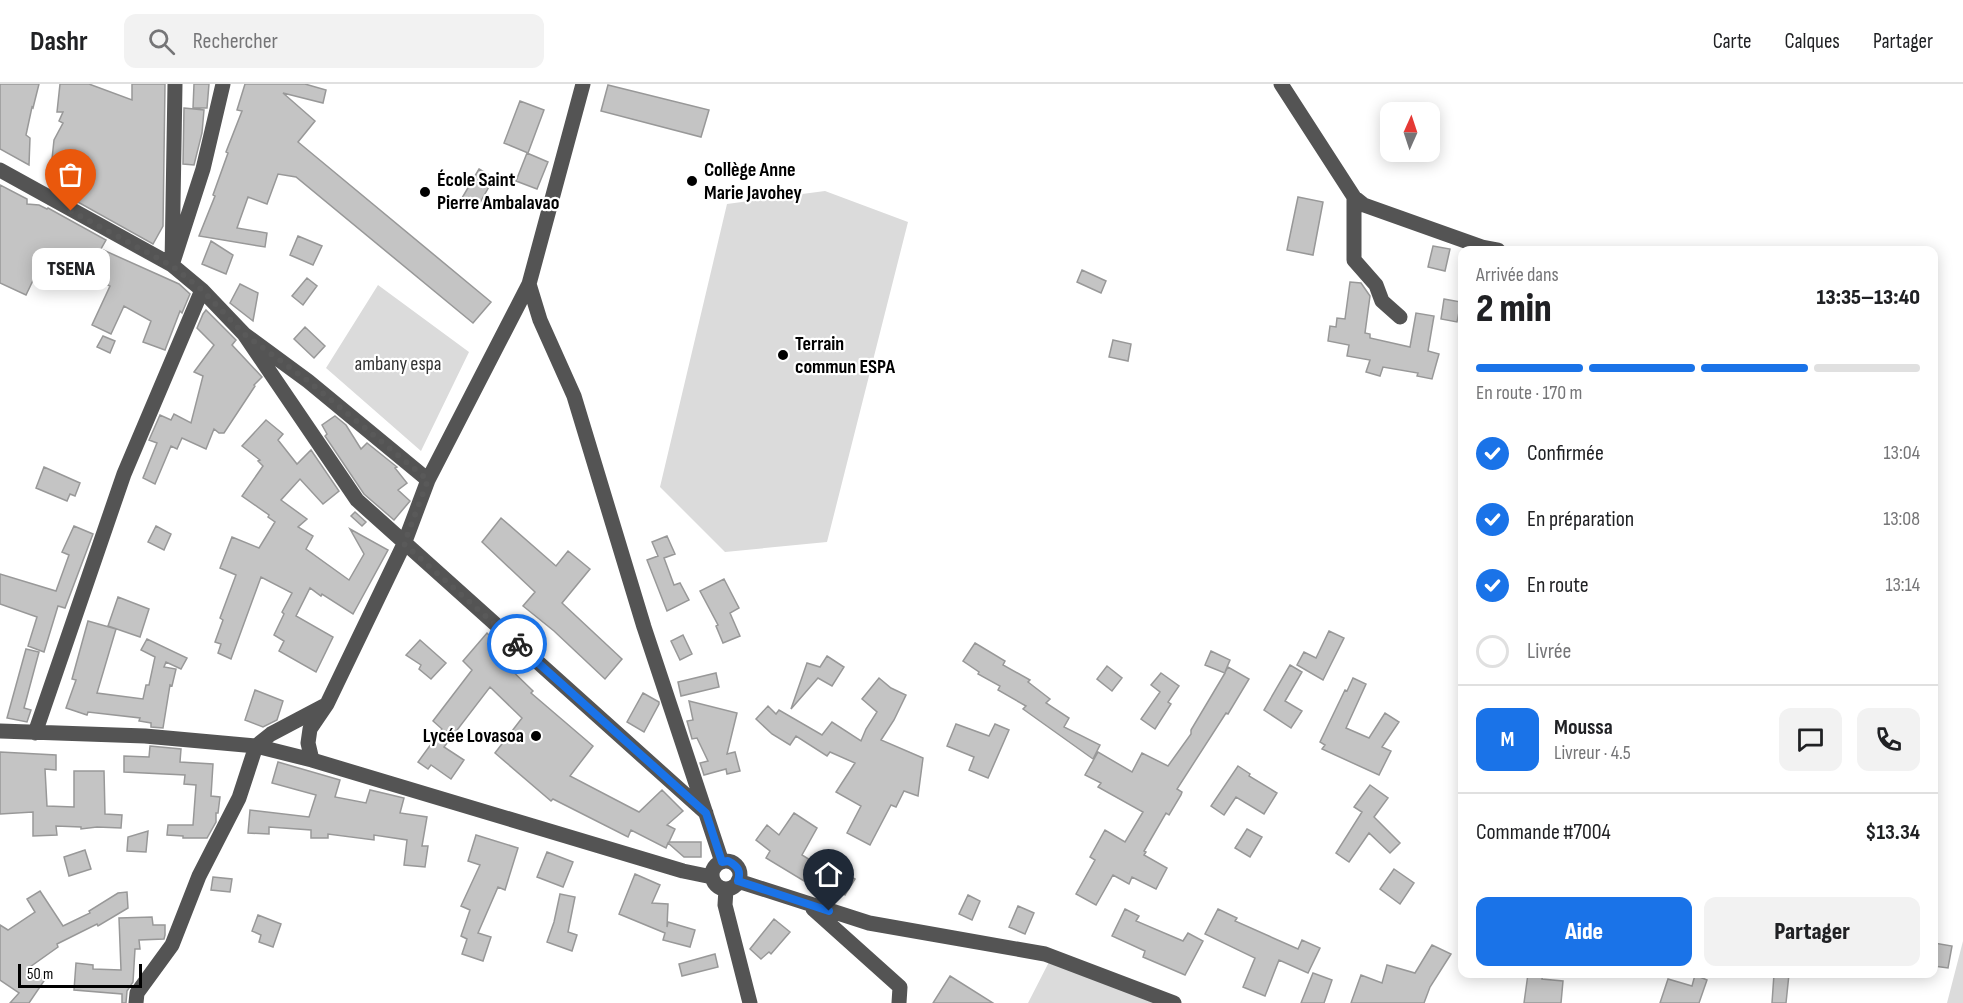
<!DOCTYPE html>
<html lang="fr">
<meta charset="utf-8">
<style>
body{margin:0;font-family:"Sofia Sans Condensed",sans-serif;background:#f2f2f2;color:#202124;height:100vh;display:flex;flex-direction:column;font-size:22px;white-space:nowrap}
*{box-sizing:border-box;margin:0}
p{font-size:20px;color:#757577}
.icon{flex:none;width:33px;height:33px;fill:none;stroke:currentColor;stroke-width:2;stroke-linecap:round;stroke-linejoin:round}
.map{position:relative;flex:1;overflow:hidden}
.sheet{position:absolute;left:1458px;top:162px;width:480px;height:732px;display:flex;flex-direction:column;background:#fff;border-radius:12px;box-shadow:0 3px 15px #0003}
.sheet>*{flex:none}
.needle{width:39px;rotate:3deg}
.buttons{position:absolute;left:1380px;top:18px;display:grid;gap:12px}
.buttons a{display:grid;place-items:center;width:60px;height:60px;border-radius:12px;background:#fff;box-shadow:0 3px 15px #0003;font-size:30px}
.scale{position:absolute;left:18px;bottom:15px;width:124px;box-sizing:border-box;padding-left:6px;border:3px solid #000;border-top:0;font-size:16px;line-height:21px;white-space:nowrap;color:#000;-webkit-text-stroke:4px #fff;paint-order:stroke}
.pin{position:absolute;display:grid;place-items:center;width:51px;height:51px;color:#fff;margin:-62px -26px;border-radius:50% 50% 50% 0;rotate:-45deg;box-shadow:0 0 6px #0007}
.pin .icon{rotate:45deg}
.courier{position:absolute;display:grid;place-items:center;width:60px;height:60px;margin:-30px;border:4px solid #1a73e8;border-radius:50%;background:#fff;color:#222;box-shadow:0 2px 8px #0007}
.bubble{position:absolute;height:42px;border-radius:12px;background:#fff;box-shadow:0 3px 15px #0003;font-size:20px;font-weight:800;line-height:42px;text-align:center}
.overview em{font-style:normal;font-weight:800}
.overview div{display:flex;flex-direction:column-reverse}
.overview{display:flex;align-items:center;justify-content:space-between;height:102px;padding:0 18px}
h1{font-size:39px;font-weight:800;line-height:45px}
.bar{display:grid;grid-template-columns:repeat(4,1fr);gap:9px 6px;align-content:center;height:72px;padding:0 18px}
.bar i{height:8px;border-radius:4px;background:#e0e0e0}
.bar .active{background:#1a73e8}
.bar p{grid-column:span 4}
.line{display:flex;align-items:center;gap:15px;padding:0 18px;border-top:2px solid #e0e0e0}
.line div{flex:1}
.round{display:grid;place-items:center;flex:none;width:63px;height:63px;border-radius:12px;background:#f2f2f2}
ol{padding:0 18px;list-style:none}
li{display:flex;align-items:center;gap:18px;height:66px}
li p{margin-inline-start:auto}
li .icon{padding:6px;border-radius:50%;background:#1a73e8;color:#fff;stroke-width:4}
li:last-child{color:#757577}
li i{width:33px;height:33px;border:3px solid #e0e0e0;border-radius:50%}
.primary-button{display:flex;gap:12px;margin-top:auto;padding:12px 18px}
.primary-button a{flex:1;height:69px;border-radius:12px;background:#1a73e8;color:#fff;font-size:24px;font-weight:800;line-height:69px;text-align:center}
.primary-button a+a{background:#f2f2f2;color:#202124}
header{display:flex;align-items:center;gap:36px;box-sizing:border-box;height:84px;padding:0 30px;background:#fff;border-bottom:2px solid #e0e0e0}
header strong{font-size:28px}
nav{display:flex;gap:33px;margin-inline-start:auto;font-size:21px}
.search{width:420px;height:54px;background:#f2f2f2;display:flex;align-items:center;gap:15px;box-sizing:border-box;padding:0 21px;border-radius:12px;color:#757577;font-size:22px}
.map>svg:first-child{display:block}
.green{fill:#dbdbdb}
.building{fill:#c4c4c4;stroke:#989898;stroke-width:1.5}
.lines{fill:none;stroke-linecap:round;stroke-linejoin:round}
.minor{stroke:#545454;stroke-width:15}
.done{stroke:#595959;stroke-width:6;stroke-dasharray:0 10.8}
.route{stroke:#1a73e8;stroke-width:8}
.poi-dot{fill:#000;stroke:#fff;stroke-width:2}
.labels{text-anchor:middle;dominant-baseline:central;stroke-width:4.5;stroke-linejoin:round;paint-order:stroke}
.poi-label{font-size:20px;font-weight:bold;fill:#000;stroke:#fff;text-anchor:start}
.park-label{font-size:20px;fill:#323232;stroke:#fff}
</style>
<header>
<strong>Dashr</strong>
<div class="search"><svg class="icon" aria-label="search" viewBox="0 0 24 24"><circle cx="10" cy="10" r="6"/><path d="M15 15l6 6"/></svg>Rechercher</div>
<nav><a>Carte</a><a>Calques</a><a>Partager</a></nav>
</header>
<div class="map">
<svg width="1963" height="919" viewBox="0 0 1963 919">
<rect width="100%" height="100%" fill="#fff"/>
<path class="green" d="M825,107L908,138L827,458L725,468L660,403L727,120Z
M378,201L469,268L421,367L326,284Z
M1963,857V919H1947Z
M1049,878L1157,919H1028Z"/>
<path class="building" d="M0,0H39L33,24L32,23L26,51L30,54L29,81L0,65Z
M60,0H89L132,16V0H165L163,142L153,160L58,107L62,101L50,94L54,56L63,39L59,37L63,28H57Z
M194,0H209L207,24H193Z
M245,0H305L326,6L323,19L283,9L315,37L298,58L491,218L473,239L296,93L278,90L267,120L248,113L237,144L267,149L265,163L199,152L215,112L213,111L228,69L226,68L242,27L237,26Z
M608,1L709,26L701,53L601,27Z
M520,17L544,26L528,69L504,59Z
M184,24L204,26L202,49L194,81L183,80Z
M527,69L548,78L537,105L516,97Z
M479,85L494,94L478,122L462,114Z
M0,101L27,115V120L39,121L47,125L48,124L106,156L101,165L179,200L190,210L182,229L180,227L165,266L143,258L151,237L124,222L111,250L92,241L110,202L80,188L79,191L59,181L54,194L38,186L26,211L0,199Z
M1298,113L1323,118L1313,171L1287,166Z
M298,152L322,162L313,181L290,171Z
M211,157L233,171L226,190L202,180Z
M1433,162L1450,165L1445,187L1428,183Z
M1082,186L1106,197L1101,209L1077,198Z
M307,194L317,202L303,221L292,212Z
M1350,198L1361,199L1370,212L1365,249L1370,250V254L1410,263L1416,229L1434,232L1428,267L1439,270L1432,295L1417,292L1418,289L1383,283L1380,292L1366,288L1370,276L1347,272L1349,261L1328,257L1330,242L1336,243L1337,234L1345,235Z
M240,200L258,209L253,237L230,219Z
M1444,215L1461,218L1457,238L1441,235Z
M206,226L236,256L232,261L262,293L254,301L255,302L224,349H219L214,345L206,365L182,354L177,365L171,362L155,400L143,394L157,359L149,356L160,331L171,336L174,330L191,339L203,292L194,288L214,261L197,244L203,230Z
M305,243L325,262L314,274L294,255Z
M103,252L115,257L110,269L97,263Z
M1113,256L1131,260L1128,277L1109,273Z
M335,332L346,341L361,365L367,359L397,383L395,384L407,399L398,406L410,417L394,436L364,410L325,352L327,350L322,341Z
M266,336L283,350L278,356L297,380L311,366L339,407L323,420L300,395L281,416L307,435L298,443L313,452L306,465L349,496L364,470L350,445L388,466L353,530L322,510L321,512L310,504L296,532L333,553L316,588L279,567L284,557L274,551L284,530L282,528L292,509L261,493L231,575L218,569L221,560L215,558L223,536L220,534L236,491L220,484L232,453L259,464L275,438L268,433L269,431L242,412L263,382L258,377L260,376L242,362Z
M44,383L80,399L75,412L70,410L67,417L36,404Z
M355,428L366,438L362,442L351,432Z
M501,434L556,482L568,467L590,485L562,519L622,575L605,595L554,547L523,522L535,508L482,458Z
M74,442L93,450L65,524L58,522L44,568L28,562L37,533L0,520V490L56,507L69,471L62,468Z
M156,442L171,450L164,466L148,458Z
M667,452L675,470L664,474L674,501L680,499L689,516L667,527L647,476L658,472L652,458Z
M724,495L739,524L730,529L740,552L723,559L716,542L718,541L700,507Z
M118,513L149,525L140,553L108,542Z
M88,537L116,545L97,609L143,615L146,601H149L155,573L141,566L147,555L187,574L181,585L166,578L164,583L176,585L172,602L170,601L163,644L151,643V639L139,637L140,634L88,628L87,631L66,624L76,596L72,595Z
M1329,547L1344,554L1323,596L1297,581L1304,568L1316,574Z
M487,549L506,568L500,575L533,607L531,609L593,662L570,692L639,728L662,706L683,727L667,741L675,745L669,758H701V773H684L668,759L666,764L631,746L628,753L553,715L551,717L495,669L522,634L490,603L444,663L464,676L451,695L431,681L428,685L418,678L442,645L433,637L472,586L463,577Z
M683,551L692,570L680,576L671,557Z
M420,556L446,579L431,595L419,585L421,581L406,571Z
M975,559L1005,577L1003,581L1030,596L1028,598L1050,615L1046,619L1069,634L1064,643L1100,661L1093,675L1023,625L1026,622L998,606L1000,602L978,590L979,588L963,577Z
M26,565L39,568L24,624L31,626L27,638L7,634Z
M1211,567L1230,576L1225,588L1228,583L1249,595L1228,630L1226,629L1177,705L1182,708L1181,711L1169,731L1166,729L1144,767L1146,768L1144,771L1167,784L1156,805L1132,793L1129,800L1113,791L1096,821L1076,810L1095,776L1090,773L1105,746L1125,758L1143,728L1098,703L1101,699L1085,691L1098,668L1132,688L1142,669L1168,682L1191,650V646L1225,589L1205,581Z
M827,572L844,583L832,602L818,594L791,625L807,579L820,583Z
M1290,581L1302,588L1285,617L1302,627L1291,644L1264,626Z
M1107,582L1122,594L1112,607L1097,595Z
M716,589L719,603L681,612L678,598Z
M1161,589L1179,602L1168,618L1171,620L1155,645L1141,635L1160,608L1151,601Z
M879,594L891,604L906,611L894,636L881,656L923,674L918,712L904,707L896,723L891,721L870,761L847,749L861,722L836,708L855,679L830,668L827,672L796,652L790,661L772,650L756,635L768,622L776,630L779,626L822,651L832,638L861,657L866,645L877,628L862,615Z
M1353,594L1366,600L1346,644L1369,654L1385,629L1399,638L1382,663L1391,667L1379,691L1322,665L1325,661L1320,658L1345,606L1347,607Z
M255,606L283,617L277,636L263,643L245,636Z
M643,609L659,618V620L644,648L627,638Z
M689,617L737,629L727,670L735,668L740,687L727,690L726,685L704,691L700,679L708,677L697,654L692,655L687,637L693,636Z
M956,640L989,652L995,640L1009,646L988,694L969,686L974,673L947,662Z
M150,662L181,665L180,678L213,680L211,712L220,713L218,729H216V738L207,754H183V752L167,751L168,741H193L196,701L184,700L185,691L124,688V672L149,673Z
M0,668L56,671V686L45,685L47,722L74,723V687H104L105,730L122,731L121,744L97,743L81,745V743L56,742L57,751L33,752V728L0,730Z
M278,678L340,696L335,713L366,719L370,706L404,714L400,729L427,733L422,762H428L425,783L404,781L407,756L374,751V756L328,750V754H311V746L269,743V750L248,749L250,726L309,733L316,711L272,699Z
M1238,682L1250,690L1249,692L1277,709L1264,730L1236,713L1224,731L1211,722Z
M1370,701L1388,714L1374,733L1400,759L1390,769L1369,749L1349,778L1336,769L1362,728L1354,723Z
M794,729L817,744L802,771L815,779L804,797L766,774L770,767L756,756L767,741L779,751Z
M1247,745L1262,753L1250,773L1235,764Z
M148,747L146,768L127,767L128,753Z
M476,751L518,764L505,806L498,803L478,849L491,853L483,877L462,870L467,855L461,852L470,826L461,822L480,781L468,777Z
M85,766L91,785L69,792L64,773Z
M547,768L573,778L563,803L537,793Z
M834,783L855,795L845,811L824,798Z
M1394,785L1414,799L1400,820L1380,805Z
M635,790L660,801L652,819L668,820L667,843L668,838L695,846L690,863L663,856L665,849L619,830Z
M213,793L232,795L230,808L211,806Z
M40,807L63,842L90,829L89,827L118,809L127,808L128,824L98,842L97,840L57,860L58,863L30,883L46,894L29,919H10L19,909L0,896V841L8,846L35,828L27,815Z
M560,810L575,813L568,848L577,851L572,867L547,858L554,838Z
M968,811L980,817L972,836L959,830Z
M1018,822L1034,829L1025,850L1009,843Z
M1125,825L1139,832L1136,837L1183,857L1188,849L1203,857L1185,891L1143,873L1145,867L1112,852Z
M1218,825L1237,834L1235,837L1298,865L1302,856L1320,864L1308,889L1279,876L1265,912L1243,903L1255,874L1205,850Z
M258,831L281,840L273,863L259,858L261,851L252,847Z
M152,833L153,841H165V851L164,855L139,856L140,865H135L133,898L127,907L126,919H122V910L74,906L76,879L93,881V885L121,886L119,834Z
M774,835L790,848L771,870L769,868L761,875L750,865Z
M1934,859L1952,862L1948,884L1934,882Z
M1432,861L1451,870L1430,903L1424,919H1351L1361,891L1382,899L1387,881L1415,889Z
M715,870L718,883L682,892L679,880Z
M1313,889L1332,896L1324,919H1301Z
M1528,890H1543L1542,895L1563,897L1561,919H1524Z
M1774,890H1789L1786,919H1772Z
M1695,891L1707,896L1699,919H1660L1668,895L1692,902Z
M950,892L993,919H933Z"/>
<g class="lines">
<path class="minor" d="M223,0L203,85L172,181L202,206L244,250L308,297L428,396
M1281,0L1354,113L1364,121L1482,163L1498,166
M0,86L172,181L175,0
M1354,113V176L1376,201L1382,217L1400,233
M529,200L540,236L574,312L644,543L722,778
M244,250L357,416L706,729
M0,647L145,652L256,662L312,676L683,787L712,793
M35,649L124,390L202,206
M312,676L308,659L310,645L327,620L404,460L428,396L529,200L583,0
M712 791a14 14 0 1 1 28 0a14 14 0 1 1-28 0Z
M738,797L869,839L1045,870L1174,919
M726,805L725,821L750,919
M813,825L900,903L899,919
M136,919L137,909L172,861L199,792L239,714L256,662L271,650L324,622"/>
</g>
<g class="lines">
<path class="done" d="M71,127L172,182L202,206L244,250L308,297L428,396L404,460L517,560"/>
<path class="route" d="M517,560L706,729L722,778L728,777C738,782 741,787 738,797L829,827"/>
</g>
<g class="poi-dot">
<circle cx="692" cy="97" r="6"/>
<circle cx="425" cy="108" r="6"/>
<circle cx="783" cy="271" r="6"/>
<circle cx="536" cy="652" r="6"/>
</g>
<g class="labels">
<g class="poi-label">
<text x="704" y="86">Collège Anne<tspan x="704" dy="23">Marie Javohey</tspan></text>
<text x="437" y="96">École Saint<tspan x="437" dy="23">Pierre Ambalavao</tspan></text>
<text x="795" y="260">Terrain<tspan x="795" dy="23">commun ESPA</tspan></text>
<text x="524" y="652" text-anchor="end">Lycée Lovasoa</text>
</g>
<g class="park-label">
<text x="398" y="280">ambany espa</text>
</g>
</g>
</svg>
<div class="buttons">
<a><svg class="needle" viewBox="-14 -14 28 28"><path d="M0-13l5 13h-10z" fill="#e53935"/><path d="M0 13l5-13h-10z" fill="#757577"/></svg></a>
</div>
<div class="scale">50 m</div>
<div class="pin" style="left:71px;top:127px;background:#ea580c"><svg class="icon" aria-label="bag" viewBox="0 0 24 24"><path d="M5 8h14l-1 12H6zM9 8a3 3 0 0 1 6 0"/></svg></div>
<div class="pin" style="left:829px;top:827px;background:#1f2937"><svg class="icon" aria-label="home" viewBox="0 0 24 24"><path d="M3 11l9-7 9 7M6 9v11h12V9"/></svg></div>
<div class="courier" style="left:517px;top:560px"><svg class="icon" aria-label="bike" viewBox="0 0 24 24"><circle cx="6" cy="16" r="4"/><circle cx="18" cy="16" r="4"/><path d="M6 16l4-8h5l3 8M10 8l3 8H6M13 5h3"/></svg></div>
<div class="bubble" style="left:32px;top:164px;width:78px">TSENA</div>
<section class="sheet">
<div class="overview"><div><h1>2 min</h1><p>Arrivée dans</p></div><em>13:35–13:40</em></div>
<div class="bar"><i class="active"></i><i class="active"></i><i class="active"></i><i></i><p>En route · 170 m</p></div>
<ol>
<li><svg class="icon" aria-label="check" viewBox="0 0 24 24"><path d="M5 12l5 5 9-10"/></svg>Confirmée<p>13:04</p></li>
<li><svg class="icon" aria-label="check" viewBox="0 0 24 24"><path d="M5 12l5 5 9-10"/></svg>En préparation<p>13:08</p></li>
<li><svg class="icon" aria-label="check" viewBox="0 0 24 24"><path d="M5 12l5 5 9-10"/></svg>En route<p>13:14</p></li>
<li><i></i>Livrée</li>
</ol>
<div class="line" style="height:108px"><b class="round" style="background:#1a73e8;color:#fff">M</b><div><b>Moussa</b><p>Livreur · 4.5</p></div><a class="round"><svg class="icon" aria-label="chat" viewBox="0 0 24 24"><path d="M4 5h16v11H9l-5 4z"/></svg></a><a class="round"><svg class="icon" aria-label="phone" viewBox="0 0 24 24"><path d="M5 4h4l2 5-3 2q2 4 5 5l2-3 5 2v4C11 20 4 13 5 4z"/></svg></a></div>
<div class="line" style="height:78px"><div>Commande #7004</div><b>$13.34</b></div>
<div class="primary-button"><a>Aide</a><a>Partager</a></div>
</section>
</div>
